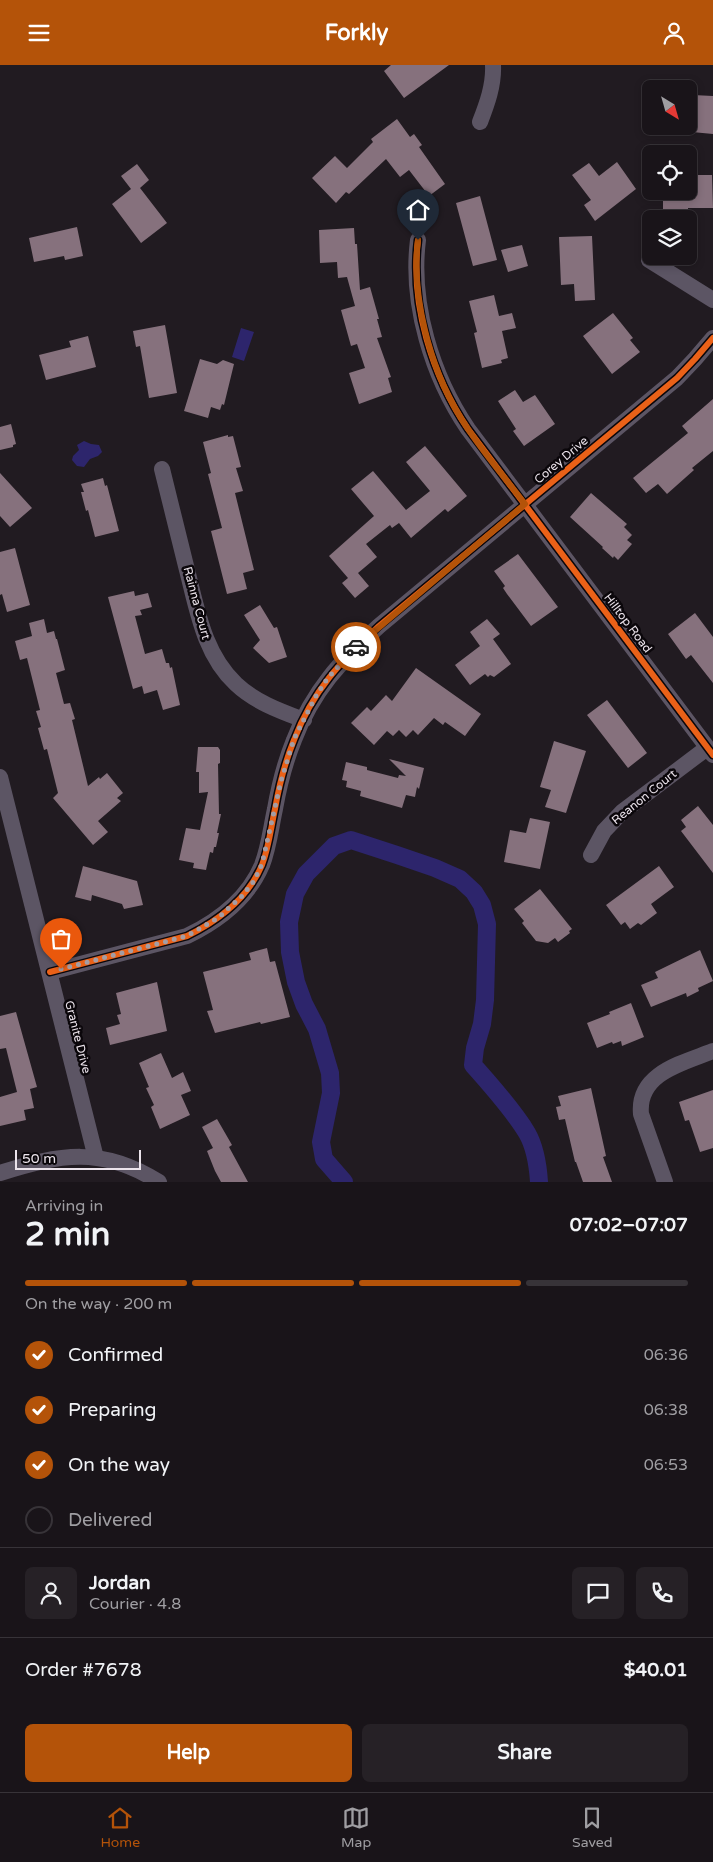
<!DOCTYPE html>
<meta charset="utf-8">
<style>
body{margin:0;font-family:"Varela Round",sans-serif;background:#262126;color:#f1f3f6;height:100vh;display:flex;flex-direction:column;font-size:19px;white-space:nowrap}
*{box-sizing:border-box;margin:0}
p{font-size:16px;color:#9f9ea2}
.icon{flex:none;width:28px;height:28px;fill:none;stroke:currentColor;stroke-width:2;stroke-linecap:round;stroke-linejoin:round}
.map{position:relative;height:1117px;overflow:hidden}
.side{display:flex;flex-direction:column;background:#191419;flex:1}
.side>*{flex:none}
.needle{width:32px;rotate:143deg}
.buttons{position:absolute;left:642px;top:15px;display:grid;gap:10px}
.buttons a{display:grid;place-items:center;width:55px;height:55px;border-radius:8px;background:#191419;box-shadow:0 2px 8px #0003,0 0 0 1px #373338;font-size:25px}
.scale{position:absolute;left:15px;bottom:12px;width:126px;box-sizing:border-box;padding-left:5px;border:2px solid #ebe3eb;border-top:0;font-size:14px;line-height:18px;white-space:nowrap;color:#ebe3eb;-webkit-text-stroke:4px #0a060a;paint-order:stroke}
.pin{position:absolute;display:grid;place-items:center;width:42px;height:42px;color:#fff;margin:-51px -21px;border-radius:50% 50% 50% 0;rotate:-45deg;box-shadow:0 0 5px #0007}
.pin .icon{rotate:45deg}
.courier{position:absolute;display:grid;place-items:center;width:50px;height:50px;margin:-25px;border:4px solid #b45309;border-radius:50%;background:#fff;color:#222;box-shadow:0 1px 6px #0007}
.overview em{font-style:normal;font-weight:800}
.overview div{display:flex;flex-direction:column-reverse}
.overview{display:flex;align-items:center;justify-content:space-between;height:85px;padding:0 25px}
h1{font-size:32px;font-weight:800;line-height:38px}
.bar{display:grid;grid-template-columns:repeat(4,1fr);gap:8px 5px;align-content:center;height:60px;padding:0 25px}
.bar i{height:6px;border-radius:4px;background:#373338}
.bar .on{background:#b45309}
.bar p{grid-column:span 4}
.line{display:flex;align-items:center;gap:12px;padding:0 25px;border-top:1px solid #373338}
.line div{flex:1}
.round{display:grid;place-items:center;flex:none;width:52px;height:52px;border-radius:8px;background:#262126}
ol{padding:0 25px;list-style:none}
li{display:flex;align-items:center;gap:15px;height:55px}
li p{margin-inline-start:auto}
li .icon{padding:5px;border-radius:50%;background:#b45309;color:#fff;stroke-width:4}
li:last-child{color:#9f9ea2}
li i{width:28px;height:28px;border:2px solid #373338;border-radius:50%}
.button{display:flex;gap:10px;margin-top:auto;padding:10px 25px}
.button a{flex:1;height:58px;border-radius:8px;background:#b45309;color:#fff;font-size:20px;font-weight:800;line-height:58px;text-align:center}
.button a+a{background:#262126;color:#f1f3f6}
header{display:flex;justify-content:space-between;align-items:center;height:65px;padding:0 25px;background:#b45309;color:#fff;font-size:22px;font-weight:800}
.dock{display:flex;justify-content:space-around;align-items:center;height:70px;border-top:1px solid #373338;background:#191419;font-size:14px;color:#9f9ea2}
.dock a{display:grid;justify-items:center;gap:2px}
.dock .on{color:#b45309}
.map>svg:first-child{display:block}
.water{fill:#2d256c}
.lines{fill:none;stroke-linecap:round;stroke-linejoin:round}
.canal{stroke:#2d256c;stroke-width:18}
.building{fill:#86717d}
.street{stroke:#5c5564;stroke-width:16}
.cycleway-casing{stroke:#0a060a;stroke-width:9}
.cycleway{stroke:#ea6118;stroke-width:6}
.done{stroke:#a49da4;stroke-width:5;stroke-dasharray:0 9}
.route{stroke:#b45309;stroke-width:6}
.labels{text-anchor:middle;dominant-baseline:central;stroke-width:5;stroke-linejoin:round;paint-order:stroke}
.street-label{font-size:12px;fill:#ebe3eb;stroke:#0a060a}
</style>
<header><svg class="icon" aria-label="menu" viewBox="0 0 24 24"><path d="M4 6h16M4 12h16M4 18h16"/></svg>Forkly<svg class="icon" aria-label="person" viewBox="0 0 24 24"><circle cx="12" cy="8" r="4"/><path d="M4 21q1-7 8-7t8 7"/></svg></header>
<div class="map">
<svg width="713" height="1117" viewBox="0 0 713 1117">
<rect width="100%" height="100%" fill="#211b21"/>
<path class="water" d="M241,263L254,267L244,296L232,292Z
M84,376L91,379L99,380L102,387L98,391L90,394L84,402L77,401L72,395L73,391L79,385L77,380Z"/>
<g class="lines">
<path class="canal" d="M344,1117L324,1094L321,1077L331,1028L330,1008L317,964L304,939L296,917L290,887L289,857L295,829L306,809L334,781L351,775L397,790L435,803L460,814L474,827L482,840L487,859L485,935L482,959L475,983L473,1000C490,1019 514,1046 527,1068C535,1082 538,1101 539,1117"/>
</g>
<path class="building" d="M391,0H449L404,33L384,6Z
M693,30L713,31V69L692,67Z
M397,54L410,72L414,69L422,80L419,82L445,119L429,131L409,105L400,112L386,94L349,129L346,127L336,138L312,113L335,91L347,103L373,77L371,74Z
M617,97L636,124L595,156L584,140L591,135L572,110L589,98L599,111Z
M137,99L149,115L140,123L167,158L141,178L112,139L131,124L121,111Z
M689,110H712L713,143H688V147H663V126H689Z
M480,131L497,195L473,201L456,138Z
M77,162L83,191L65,195L64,191L34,197L29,173Z
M354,163L355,179H357L360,225L370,222L379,254H377L382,272L377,273L391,312L388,313L392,327L359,339L349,308L365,303L357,279L351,281L341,245L355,241L347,212L338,213L337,197L320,198L319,165Z
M592,171L595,235L575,236L574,219L561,220L559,172Z
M522,180L528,201L508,207L501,185Z
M494,230L499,251L512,248L516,263L502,266L508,293L501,295L502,298L482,303L474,268L477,267L469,236Z
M613,248L633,273L630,275L640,287L612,309L583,271Z
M165,260L177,328L149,333L140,281L136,282L133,266Z
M88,271L96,302L46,315L39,290L71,282L69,276Z
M200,294L217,299L223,295L234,299L224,340L222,339L220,345L211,342L208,353L184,346Z
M515,325L523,337L535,330L555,359L524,381L513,366L516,364L498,336Z
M713,334V386L692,403L694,405L667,429L658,419L646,428L633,413L688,368L682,361Z
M11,359L16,379L13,380V382L0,385V362Z
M228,370V372L233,371L241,402L236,403L243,426L235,428L254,505L243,508L247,524L227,529L211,466L222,463L208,409L211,408L203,377Z
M425,381L467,431L448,447L445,444L411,473L399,458L392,463L390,460L366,479L377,492L358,508L369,521L355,533L342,518L348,513L329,491L374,451L351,424L373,406L406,445L430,426L406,397Z
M0,408L32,443L10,462L0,451Z
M103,413L105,421L107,420L119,466L95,472L88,445L86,446L81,427H84L81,419Z
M591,428L627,459L624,462L632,470L627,475L632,479L618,495L614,491L613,493L602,483L603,482L570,452Z
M15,483L30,540L7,547L2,529L0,530V487Z
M518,489L558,542L531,561L507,529L503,523L505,521L494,506Z
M134,526L135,531L148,528L152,542L140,545L142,550L135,551L145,589L162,584L166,598H169L170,603L172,602L180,640L163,645L157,625L144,629L142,621L133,624L108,532Z
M260,540L274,563L277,562L287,592L269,598L253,583L260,575L244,550Z
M695,548L713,572V618L691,590L686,594L668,569Z
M44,554L47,568L54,566L56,574H57L65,605L56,608L64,639L70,638L75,654L72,655L88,721L99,712L100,714L107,708L123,728L117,733L121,736L98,756L108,767L93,780L53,733L58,728L47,684L44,685L38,663L41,662L36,646L40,645L27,593L20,595L15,576L32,571L29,558Z
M487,554L500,569L493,574L511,599L494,612L490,610L488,612L485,609L470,620L455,600L480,581L470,567Z
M416,603L481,649L465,671L445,657L443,660L434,653L418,670L413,665L406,672L399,665L393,671L387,666L374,680L351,658L367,642L371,646L386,630L392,636Z
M607,635L647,688L628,703L587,650Z
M554,676L586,686L566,748L545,742L551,725L540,722Z
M198,682H218L220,685V698L218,699L219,749H221L217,768H219L216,782H214L213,788L210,787L206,805L193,803L194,798L179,795L186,763L200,765L208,727L199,728V707H196Z
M389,694L424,703L419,724L417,722L415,732L406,730L402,743L360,731L361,726L346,722L347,716L342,715L346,697L367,702V705L398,713L399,710L406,711Z
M698,741L713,760V808L681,766L686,762L681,755Z
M530,753L550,757L540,804L504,797L510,765L526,768Z
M83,801L137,816L143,840L124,844L122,839L92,830L91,836L75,832Z
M659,801L674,822L651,839L657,848L641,860L638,858L630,864L625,857L621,860L606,840Z
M540,824L572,864L569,866L570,868L558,877L555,873L548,878L536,876L522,858L524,856L514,844Z
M267,883L270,897L275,896L290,952L261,959L260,957L215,968L207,946L213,945L203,907L251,895L249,888Z
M700,885L713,916L698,923L699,926L687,932L686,928L651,942L641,920L658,913L655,907Z
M157,917L167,966L110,980L106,963L120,959L117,950L121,949L116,928Z
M631,938L644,972L622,981L621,976L613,979L612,977L597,983L587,958L610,949L609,947Z
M16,947L37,1022L30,1024L34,1043L24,1045L26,1055L0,1061V1032L17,1027L6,983L0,984V951Z
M161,988L172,1013L183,1007L191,1026L181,1030L190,1050L160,1064L151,1042L154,1040L146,1023L149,1022L139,998Z
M591,1023L606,1091L603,1092L612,1117H583L576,1097H575L565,1054L559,1055L556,1042L561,1041L558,1031Z
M713,1025V1083L700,1087L689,1055L685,1056L679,1037Z
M217,1054L232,1080L229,1082L248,1117H221L215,1106L207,1086L213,1083L202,1062Z"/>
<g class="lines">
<path class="street" d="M480,57C487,39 494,20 493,0
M418,175C410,239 432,311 468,364L713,690
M649,195L713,235
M162,404C170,436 178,469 186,501C197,543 203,588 236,619C255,637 280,646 304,655
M0,712L96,1093
M591,790L604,766L622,747L707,683
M50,907L187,871C218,856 248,833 262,800C269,782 271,762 275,744C279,721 285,697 294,675C313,625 341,596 379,561L677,313L695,294L713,273
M0,1108C60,1089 102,1081 159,1117
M665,1117L641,1049C637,1008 683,998 713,986"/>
<g class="cycleway-casing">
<path id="cycleway" d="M418,175C410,239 432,311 468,364L713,690
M50,907L187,871C218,856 248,833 262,800C269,782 271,762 275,744C279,721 285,697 294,675C313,625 341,596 379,561L677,313L695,294L713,273"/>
</g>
<use href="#cycleway" class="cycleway"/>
</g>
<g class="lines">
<path class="done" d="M61,904L187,871L218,853L242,831L254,816L262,799L281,716L294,674L316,631L327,614L356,582"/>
<path class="route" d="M356,582L525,439C503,410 478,382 459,350C430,302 411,231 418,175"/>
</g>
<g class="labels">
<g class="street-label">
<text transform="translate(561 395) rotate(-40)">Corey Drive</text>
<text transform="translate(197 538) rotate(75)">Rainna Court</text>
<text transform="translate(628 558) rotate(53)">Hilltop Road</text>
<text transform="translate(644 732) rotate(-39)">Reanon Court</text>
<text transform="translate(78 972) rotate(76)">Granite Drive</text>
</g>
</g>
</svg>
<div class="buttons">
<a><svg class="needle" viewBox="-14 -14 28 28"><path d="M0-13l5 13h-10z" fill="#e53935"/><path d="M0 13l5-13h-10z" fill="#9f9ea2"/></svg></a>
<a><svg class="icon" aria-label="locate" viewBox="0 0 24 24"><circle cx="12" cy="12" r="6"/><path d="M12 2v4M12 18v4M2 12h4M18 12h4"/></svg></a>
<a><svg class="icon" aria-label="layers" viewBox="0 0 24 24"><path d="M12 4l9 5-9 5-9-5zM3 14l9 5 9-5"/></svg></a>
</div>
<div class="scale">50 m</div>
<div class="pin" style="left:61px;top:904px;background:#ea580c"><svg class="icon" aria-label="bag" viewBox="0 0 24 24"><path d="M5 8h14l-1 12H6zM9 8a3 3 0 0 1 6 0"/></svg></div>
<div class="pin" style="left:418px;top:175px;background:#1f2937"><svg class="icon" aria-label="home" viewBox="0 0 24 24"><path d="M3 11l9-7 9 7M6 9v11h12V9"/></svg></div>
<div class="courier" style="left:356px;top:582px"><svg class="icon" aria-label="car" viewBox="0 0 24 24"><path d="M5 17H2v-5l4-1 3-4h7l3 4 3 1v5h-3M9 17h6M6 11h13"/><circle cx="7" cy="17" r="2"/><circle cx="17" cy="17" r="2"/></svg></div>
</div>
<section class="side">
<div class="overview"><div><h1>2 min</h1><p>Arriving in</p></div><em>07:02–07:07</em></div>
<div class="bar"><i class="on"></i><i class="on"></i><i class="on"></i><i></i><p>On the way · 200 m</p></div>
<ol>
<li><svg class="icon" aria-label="check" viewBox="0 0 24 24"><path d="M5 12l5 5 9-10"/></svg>Confirmed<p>06:36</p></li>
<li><svg class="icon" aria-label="check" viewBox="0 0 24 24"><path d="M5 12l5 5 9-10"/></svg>Preparing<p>06:38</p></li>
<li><svg class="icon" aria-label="check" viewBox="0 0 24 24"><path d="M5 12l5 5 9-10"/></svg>On the way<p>06:53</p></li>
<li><i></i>Delivered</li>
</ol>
<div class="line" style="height:90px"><a class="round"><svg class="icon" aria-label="person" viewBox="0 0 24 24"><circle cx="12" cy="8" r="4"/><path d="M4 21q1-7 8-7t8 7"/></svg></a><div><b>Jordan</b><p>Courier · 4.8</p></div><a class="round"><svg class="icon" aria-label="chat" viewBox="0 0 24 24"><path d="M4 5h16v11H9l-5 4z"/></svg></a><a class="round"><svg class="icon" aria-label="phone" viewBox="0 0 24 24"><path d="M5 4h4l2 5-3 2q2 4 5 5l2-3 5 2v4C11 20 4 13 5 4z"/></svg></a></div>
<div class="line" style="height:65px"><div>Order #7678</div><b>$40.01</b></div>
<div class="button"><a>Help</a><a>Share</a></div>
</section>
<nav class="dock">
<a class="on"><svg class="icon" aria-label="home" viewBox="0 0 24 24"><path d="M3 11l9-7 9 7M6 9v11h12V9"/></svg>Home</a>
<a><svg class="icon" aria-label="map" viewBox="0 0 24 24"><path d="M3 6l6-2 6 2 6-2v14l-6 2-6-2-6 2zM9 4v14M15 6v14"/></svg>Map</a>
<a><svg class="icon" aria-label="saved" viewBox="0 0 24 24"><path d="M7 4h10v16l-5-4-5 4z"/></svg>Saved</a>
</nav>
